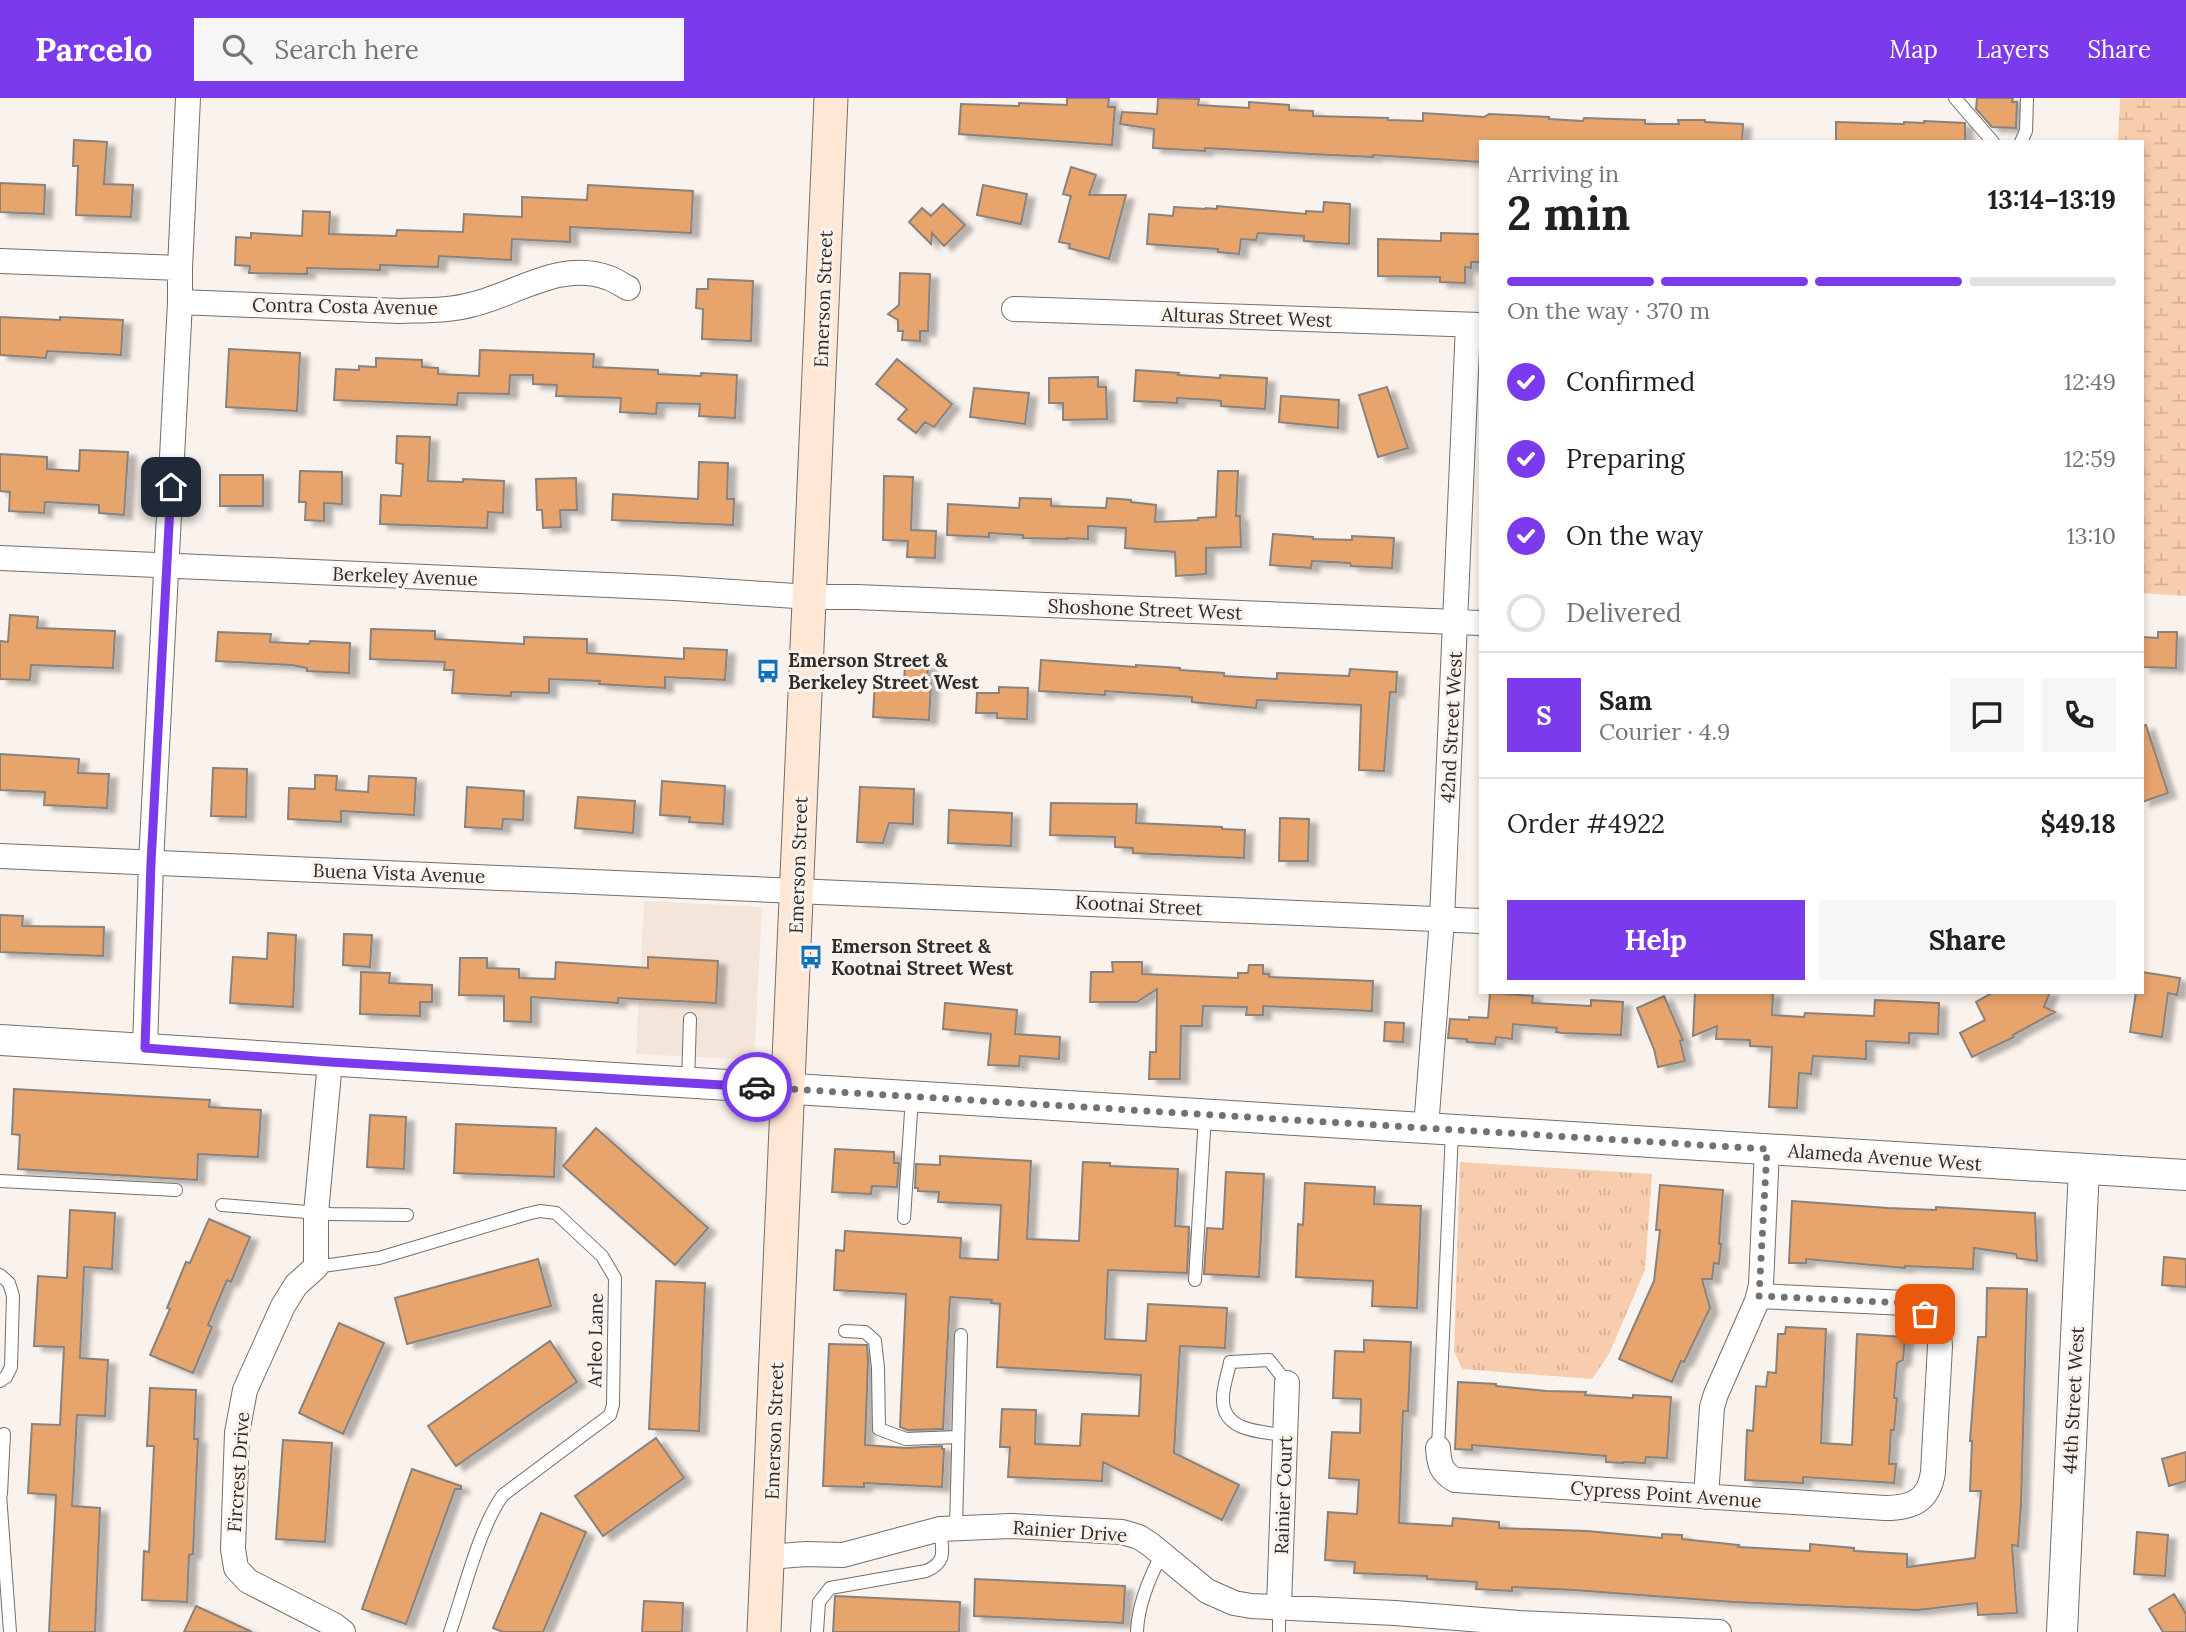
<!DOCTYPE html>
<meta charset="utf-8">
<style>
body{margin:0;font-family:Lora,serif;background:#f6f6f6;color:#202124;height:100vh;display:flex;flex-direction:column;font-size:26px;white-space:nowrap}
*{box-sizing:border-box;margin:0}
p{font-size:23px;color:#757577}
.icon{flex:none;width:38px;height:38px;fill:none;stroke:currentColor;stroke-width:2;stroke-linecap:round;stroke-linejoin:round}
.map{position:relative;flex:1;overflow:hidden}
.sheet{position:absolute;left:1479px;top:42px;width:665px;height:854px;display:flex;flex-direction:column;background:#fff;border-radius:0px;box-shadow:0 4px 10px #0003}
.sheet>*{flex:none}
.pin{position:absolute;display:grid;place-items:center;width:60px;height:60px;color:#fff;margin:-30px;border-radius:14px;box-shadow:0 4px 10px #0006}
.courier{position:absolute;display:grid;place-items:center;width:70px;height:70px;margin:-35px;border:5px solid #7c3aed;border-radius:50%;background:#fff;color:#222;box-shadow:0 2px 9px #0007}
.overview em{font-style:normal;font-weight:700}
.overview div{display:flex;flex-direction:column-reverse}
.overview{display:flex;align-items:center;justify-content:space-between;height:119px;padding:0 28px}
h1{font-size:46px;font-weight:700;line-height:52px}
.bar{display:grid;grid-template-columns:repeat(4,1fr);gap:10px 7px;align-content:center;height:84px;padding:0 28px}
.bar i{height:9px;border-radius:5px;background:#e0e0e0}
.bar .current{background:#7c3aed}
.bar p{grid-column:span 4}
.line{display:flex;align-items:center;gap:18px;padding:0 28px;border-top:2px solid #e0e0e0}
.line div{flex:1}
.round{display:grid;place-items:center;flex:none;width:74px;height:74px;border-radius:0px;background:#f6f6f6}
ol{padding:0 28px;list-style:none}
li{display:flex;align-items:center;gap:21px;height:77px}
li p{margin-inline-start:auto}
li .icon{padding:7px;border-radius:50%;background:#7c3aed;color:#fff;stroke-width:4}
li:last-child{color:#757577}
li i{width:38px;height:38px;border:4px solid #e0e0e0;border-radius:50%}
.primary-button{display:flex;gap:14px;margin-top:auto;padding:14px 28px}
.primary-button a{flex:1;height:80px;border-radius:0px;background:#7c3aed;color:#fff;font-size:28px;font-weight:700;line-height:80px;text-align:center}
.primary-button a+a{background:#f6f6f6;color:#202124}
header{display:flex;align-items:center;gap:42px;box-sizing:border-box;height:98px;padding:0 35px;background:#7c3aed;color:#fff}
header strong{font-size:33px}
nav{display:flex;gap:38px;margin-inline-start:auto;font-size:24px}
.search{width:490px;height:63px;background:#f6f6f6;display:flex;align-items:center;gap:18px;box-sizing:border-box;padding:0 24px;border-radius:0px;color:#757577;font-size:26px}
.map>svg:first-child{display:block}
.built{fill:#f4e5da}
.wetland{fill:url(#wetland-marsh)}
.park{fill:url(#park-tufts)}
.building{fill:#e8a46d;stroke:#89827d;stroke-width:2;filter:url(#shadow)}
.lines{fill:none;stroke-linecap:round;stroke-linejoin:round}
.service-casing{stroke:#756e69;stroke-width:14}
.minor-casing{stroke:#756e69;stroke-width:26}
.tertiary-casing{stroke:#756e69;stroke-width:32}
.secondary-casing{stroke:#756e69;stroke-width:35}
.service{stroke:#fff;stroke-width:12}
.minor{stroke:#fff;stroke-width:24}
.tertiary{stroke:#fff;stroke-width:30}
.secondary{stroke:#fee8d5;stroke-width:33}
.done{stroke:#76716e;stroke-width:7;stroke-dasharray:0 12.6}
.route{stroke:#7c3aed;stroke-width:9}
.labels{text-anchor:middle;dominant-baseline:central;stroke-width:6;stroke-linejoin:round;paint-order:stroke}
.street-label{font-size:19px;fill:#2f2c2a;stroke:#faf2ec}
.poi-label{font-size:19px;font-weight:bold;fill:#2f2c2a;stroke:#faf2ec;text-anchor:start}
</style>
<header>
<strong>Parcelo</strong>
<div class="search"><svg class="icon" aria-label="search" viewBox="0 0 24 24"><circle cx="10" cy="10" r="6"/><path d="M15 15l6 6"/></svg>Search here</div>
<nav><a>Map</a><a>Layers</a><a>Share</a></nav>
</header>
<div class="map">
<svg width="2186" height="1534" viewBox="0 0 2186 1534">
<defs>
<pattern id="wetland-marsh" width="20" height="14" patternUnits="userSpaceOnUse" patternTransform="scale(1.75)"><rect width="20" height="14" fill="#f7cdad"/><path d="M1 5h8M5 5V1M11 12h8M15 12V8" fill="none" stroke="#d4b095"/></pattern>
<pattern id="park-tufts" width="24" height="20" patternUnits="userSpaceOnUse" patternTransform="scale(1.75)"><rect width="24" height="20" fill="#f7cdad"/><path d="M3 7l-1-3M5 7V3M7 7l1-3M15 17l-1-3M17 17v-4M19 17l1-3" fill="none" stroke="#d4b095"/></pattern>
<filter id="shadow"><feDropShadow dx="8" dy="4.5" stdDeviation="2" flood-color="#0004"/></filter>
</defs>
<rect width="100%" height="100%" fill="#faf2ec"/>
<path class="built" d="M644,803L762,809L754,962L636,956Z"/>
<path class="wetland" d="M2120,0H2186V498L2142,495V44H2118Z"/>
<path class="park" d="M1460,1064L1652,1076L1645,1172L1609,1256L1592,1281L1462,1271L1454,1253Z"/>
<path class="building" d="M1067,0H1109L1108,9H1115L1112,47L959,36L961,6L1019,8V5L1067,7Z
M1158,0L1199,1L1198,7L1249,10V4L1289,7V12L1313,13V18L1388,20V22L1423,23V15L1484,19L1489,16L1549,19V21L1583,23L1584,20L1645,22V26H1679L1678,22H1705V24L1743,26L1742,44H1480V64L1373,57V59L1311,56L1205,50V53L1153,50L1154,31L1120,26L1122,14L1157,16Z
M1977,0H2013L2012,4H2017L2016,30L1992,29L1976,11Z
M1924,23L1965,25V44H1836V24L1904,26V24L1924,25Z
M74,42L107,44L104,86L133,87L131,119L76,117L78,68H73Z
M1071,69L1096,77L1089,97H1126L1109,161L1069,150L1070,146L1059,144L1071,98L1063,96Z
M0,85L45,87L44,116L0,114Z
M588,87L693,93L691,135L570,129V144L512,141L511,162L439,158L438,169L380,167V172L307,170V176L249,175L250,168L235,167L236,139L251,140V135L302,138L303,113L330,114L329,136L396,138L397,132L463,134L464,116L522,119V99L587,102Z
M983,87L1027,96L1021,126L977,117Z
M1324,104L1350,106L1349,146L1304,143V138L1258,135L1256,142L1241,141L1239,156L1218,154V151L1147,146L1149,116L1173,118L1174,109L1206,111V110L1217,111V108L1306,116V113L1323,114Z
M943,106L965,127L944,148L932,135L931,146L909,124L922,110L931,118Z
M1441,135L1480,136V164H1471V170L1465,169V185L1440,184V179L1378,178V141L1441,143Z
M900,175L930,176L928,233H920V243L902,242L903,233H898V222L888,216L899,207Z
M708,181L753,183L751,243L702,241L703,211L696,210L697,191H708Z
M0,219L60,222V219L123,222L121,257L47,253L46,260L0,257Z
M229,251L300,255L297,313L226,309Z
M480,252L594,256L593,269L658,272V276L701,278V275L737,277L735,320L699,318L700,306L657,305L656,316L620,314L621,300L556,298L557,287L533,286V277H510L509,296L458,295L457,307L334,302L336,271L359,272V268L376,269V260L422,262V269L438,270V276L479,278Z
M897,261L952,306L934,329L925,324L916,335L898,321L907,311L876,286Z
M1136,272L1179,275L1178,277L1220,280V277L1267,280L1265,311L1221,308V303L1213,302L1177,300V305L1134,303Z
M1098,279V289H1106L1107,321L1063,322V305H1049V280Z
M1387,289L1408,350L1378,359L1359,297Z
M974,290L1029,295L1025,326L970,319Z
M1281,298L1339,302L1338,330L1279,324Z
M397,338L430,339L428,383L463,384V381L504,383L503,415L488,414L487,430L380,426L381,397L401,398L403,366L396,365Z
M80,352L128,354L124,417L99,415V407L45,404L44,415L9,413L10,394L0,393V356L47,359V371L79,373Z
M699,364L728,365L727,401H734L733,427L612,422L613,396L698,401Z
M300,373L342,374V406L324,405V423L305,422L306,404H299Z
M1218,373H1238L1236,418H1240L1241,449L1206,450V476L1176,478L1175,454L1125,450L1126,430L1088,428V441L1067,440V441L1023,440V437L989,435V439L947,437L948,406L1019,410L1020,400L1051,401V408L1106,410L1107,400L1131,402V404L1156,407L1155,424L1198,422V420L1216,419Z
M220,377H263V408H220Z
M884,378L913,379L911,432L936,433L935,460L907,459L908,443L883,442Z
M576,380L577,412H560L561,429L543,430L542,412H537L536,381Z
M1273,436L1313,439V441L1352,442V438L1394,440L1392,470L1351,468L1350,465L1312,463L1311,470L1270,467Z
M10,517L38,519L37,530L115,533L113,570L31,567L30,582L0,581V543L8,544Z
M371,531L435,533V541L524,546V539L587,541V555L684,561V550L727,552L725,582L665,579V590L599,586L600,583L549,581V595L511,594V598L452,595L454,572H444L445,564L370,561Z
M218,534L271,536L270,544L309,546L310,543L350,545L349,575L307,573V570L292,567L216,563Z
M2158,534H2177L2176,570L2142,569V539L2158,540Z
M1041,562L1136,569V567L1180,570V572L1224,575V578L1277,581V575L1349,578L1350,571L1397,574L1396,594H1390L1384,673L1359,672L1361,607L1257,602L1256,610L1192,604V599L1105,593V597L1039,593Z
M905,566L928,567L927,586H931L929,622L873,619L875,582L904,584Z
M999,589L1028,590L1027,621L997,620V615H976L977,595H999Z
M2146,627L2168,695L2142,704V628Z
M0,656L79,661L78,675L109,676L107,710L44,707L45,694L0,692Z
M213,670L247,671L246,719L211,718Z
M315,677L337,678L336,692L368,694L369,678L416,680L414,717L341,713V724L288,721L289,690L315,691Z
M662,683L725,688L723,726L689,724L690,719L660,717Z
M467,689L524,693L523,722L503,721L502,731L465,729Z
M860,689L914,691L913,726L889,725L883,745L857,744Z
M578,699L635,703L633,735L575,730Z
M1051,705L1137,706L1136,725L1222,729V731L1245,732L1244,760L1133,755V750L1115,749V739L1050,737Z
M949,712L1012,715L1011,748L948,745Z
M1280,720L1309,721L1308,763H1279Z
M0,817L23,818L22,828L104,829L103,858L0,854Z
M268,835L296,837L293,909L230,905L233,859L267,861Z
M344,836L372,837L370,869L343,867Z
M648,859L718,863L716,905L618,900V905L531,899V924L504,923V898L459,897L460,860H487V870L519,871V880L555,881L556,864L648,870Z
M1112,864H1142V876L1238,880V875H1248L1249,867H1263V876H1269V879L1373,883L1372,913L1263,908V917H1246L1247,909L1203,908L1202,928H1181L1180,981H1149L1150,954H1156L1157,891L1137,904H1090L1091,874H1113Z
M361,874L390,875L389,885L432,887V904H420V918L360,916Z
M2142,874L2180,880L2177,897L2168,895L2162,939L2130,934L2136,894H2142Z
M1695,894L1773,895L1772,917L1804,919L1805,915L1874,918L1875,902L1939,905L1938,936L1909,935V945L1866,943V961L1813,958L1811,976L1799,975L1797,1010L1769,1009L1772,949L1750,948V942L1716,941L1717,928L1693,938Z
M1994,894H2050L2044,909L2055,914L2013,937L2014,939L1972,959L1960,935L1985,922L1976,904Z
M1490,895L1533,898L1532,905L1591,908V902L1623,904L1621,937L1562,935L1556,934L1557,930L1513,926L1512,941L1496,939L1495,946L1467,944V941L1448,940L1450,921L1469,922V919L1488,920Z
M1664,898L1683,942L1680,943L1685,963L1658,969L1654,951L1637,910Z
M945,905L1017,912L1015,936L1060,939L1059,961L1020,958L1019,968L988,967L991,936L943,931Z
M1385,924L1404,925L1403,944L1384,943Z
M14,991L210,1002L209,1009L261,1012L258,1059L198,1056L197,1082L18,1071L20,1037L12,1036Z
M370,1017L406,1019L404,1071L367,1069Z
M456,1026L556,1030L554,1079L454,1075Z
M596,1030L708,1130L675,1167L563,1068Z
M835,1051L894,1054V1065H899L897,1089L872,1088L871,1096L832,1094Z
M940,1058L1031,1063L1027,1141L1079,1143L1083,1064L1110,1065V1068L1178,1071L1175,1128L1189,1129L1187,1175L1108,1172L1105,1241L1146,1243L1148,1206L1227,1210L1225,1250L1180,1248L1174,1355L1239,1387L1222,1422L1103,1364L1102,1383L1008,1379L1010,1349H1000L1002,1311L1036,1312L1035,1346L1080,1348L1082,1316L1139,1318L1141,1277L997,1269L1000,1206L991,1205L992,1202L950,1199L943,1331L907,1332L900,1329L906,1196L834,1192L836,1152L844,1153L845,1133L961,1140L960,1160L998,1162L1001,1107L938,1104L939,1094L918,1093V1090H915L916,1066L940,1067Z
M1226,1074L1264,1076L1259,1179L1204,1176L1207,1130L1223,1131Z
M1305,1085L1375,1089L1374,1106L1421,1108L1417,1210L1372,1208L1373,1183L1296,1179L1298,1126L1303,1127Z
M1660,1087L1723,1092L1719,1146H1721L1719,1166L1714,1165L1712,1181H1702L1710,1210L1684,1264L1681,1263L1672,1284L1619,1261L1654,1183L1660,1132H1656Z
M1792,1103L1888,1110L1936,1112V1109L2035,1115L2037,1163L2017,1160L2016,1156L1974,1150L1973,1171L1905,1168V1170L1806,1161V1165H1789Z
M70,1112L115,1115L112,1171L84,1169L80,1260L108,1262L105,1318L77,1317L72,1408L100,1410L95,1534H49L56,1397L28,1395L32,1326L60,1327L64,1249L34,1248L38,1178L67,1180Z
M209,1121L250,1139L231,1184L227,1182L208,1227L212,1229L193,1275L150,1257L170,1211L167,1210L186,1164L190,1165Z
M2164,1159L2186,1161V1189L2162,1187Z
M538,1161L551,1208L407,1246L395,1200Z
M656,1183L705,1185L699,1333L649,1331Z
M1987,1190L2027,1191L2021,1407L2018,1448L2012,1447L2017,1515L1978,1517L1977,1505L1918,1512L1733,1504L1574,1492L1512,1489V1493L1476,1491L1477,1484L1427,1481V1478L1354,1475L1355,1464L1325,1462L1328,1414L1357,1416L1359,1382L1329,1380L1332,1334L1360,1335L1361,1301L1333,1300L1335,1253L1364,1254V1242L1411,1244L1408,1313H1403L1399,1425L1452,1428L1453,1420L1499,1424V1430L1587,1433L1662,1440V1436L1682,1437V1441L1739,1447L1738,1449L1810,1453V1446L1854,1450V1453L1907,1456V1469L1975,1460L1981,1393H1970L1972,1343H1970L1978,1239H1986Z
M339,1225L384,1245L343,1336L299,1315Z
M1786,1229L1826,1231L1821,1345L1852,1347L1857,1236L1905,1239L1903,1262L1897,1265L1894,1300H1897L1894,1332H1891L1889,1366H1896L1894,1385L1803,1379V1385L1745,1382L1747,1332L1753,1333L1756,1288L1766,1289L1768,1274L1776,1275L1778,1236H1785Z
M550,1243L577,1284L456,1368L428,1328Z
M829,1246L867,1247L868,1262L865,1347L906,1350L942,1348V1351H944L942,1389L864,1385V1389L823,1388Z
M1458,1284L1496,1286V1288L1546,1293L1586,1294L1585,1297L1633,1300V1297L1671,1299L1667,1360L1646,1359L1645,1365L1623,1364V1365L1606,1364V1358L1472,1347V1352L1455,1351Z
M150,1290L196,1292L194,1341H198L193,1456L189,1457L187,1504L142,1502L144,1453L149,1454L154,1348H147Z
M656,1340L684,1380L603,1438L575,1398Z
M283,1342L332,1345L325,1444L276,1441Z
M2186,1354V1383L2169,1388L2162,1361Z
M412,1371L461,1388V1391H455L406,1526L362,1511Z
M541,1415L586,1434L543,1534H503L493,1530Z
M2137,1434L2168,1437L2165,1478L2134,1476Z
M975,1481L1125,1488L1123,1525L974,1518Z
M2174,1496L2186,1516V1534H2163L2149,1511Z
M835,1498L960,1504L959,1534H833Z
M644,1503L683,1505L682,1534H642Z
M196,1508L252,1534H184Z"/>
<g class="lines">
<g class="service-casing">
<path id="service" d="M1955,0L1993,44
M2021,44L2026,33L2027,0
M688,984L690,921
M0,1083L176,1092
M222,1107L331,1116L407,1117
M904,1120L912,999
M316,1169L379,1160L527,1116L540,1113L556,1115L602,1158L615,1180L613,1307L610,1317L503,1397C479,1430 464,1494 450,1534
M0,1177L9,1185L13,1198L11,1269L6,1279L0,1283
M1195,1182L1205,1017
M845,1233L865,1234L875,1243L878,1270L879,1331L906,1341L958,1339
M1285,1337C1263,1334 1224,1334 1223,1303C1222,1291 1228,1276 1230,1264L1269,1262L1287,1285
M1438,1350L1452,1033
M0,1396L10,1534
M1,1396L4,1336
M956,1430L961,1237
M1279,1508V1534
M817,1534L819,1504L830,1490L926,1473C948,1464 942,1451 940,1431
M1137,1534C1138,1507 1149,1480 1162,1456"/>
</g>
<g class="minor-casing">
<path id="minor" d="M0,163L180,170
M180,204L399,213C423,212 450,213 474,206C518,195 561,162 609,180C615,182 622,187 628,190
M1014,211L1480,227
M0,460L674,490L810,499H856L1480,525
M0,758L1480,823
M145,950L151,765L180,204V170L188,0
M330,964L316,1115V1169L296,1187L283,1208L245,1292L237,1335L233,1451L236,1470L248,1483L334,1527L343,1534
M1426,1030L1442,821L1468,227
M1438,1350C1439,1366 1441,1374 1455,1382L1885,1410C1912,1410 1929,1403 1933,1374L1940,1248C1940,1227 1925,1214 1906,1205L1759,1198
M1706,1399L1712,1309L1716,1296L1757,1203L1761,1187L1767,1051
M768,1459L806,1456L843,1457L940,1431L1011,1428L1122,1434L1139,1439L1151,1447L1207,1493L1234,1505L1251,1508L1395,1515L1519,1525L1719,1534
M1279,1508L1287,1285"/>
</g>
<g class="tertiary-casing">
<path id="tertiary" d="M0,942L2186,1077
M2062,1534L2084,1071"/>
</g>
<g class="secondary-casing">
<path id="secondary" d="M764,1534L831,0"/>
</g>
<use href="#service" class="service"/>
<use href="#minor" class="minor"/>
<use href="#tertiary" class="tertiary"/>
<use href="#secondary" class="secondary"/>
</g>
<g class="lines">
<path class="done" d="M757,989L1767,1051L1759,1198L1906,1205L1925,1216"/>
<path class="route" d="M171,389L151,765L145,950L330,964L757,989"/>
</g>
<defs>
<g id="bus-bare" transform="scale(1.89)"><path d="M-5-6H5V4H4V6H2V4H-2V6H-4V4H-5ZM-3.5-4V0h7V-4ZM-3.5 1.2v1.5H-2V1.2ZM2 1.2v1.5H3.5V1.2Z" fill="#0d71bd" stroke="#faf2ec" stroke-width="2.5" paint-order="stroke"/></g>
</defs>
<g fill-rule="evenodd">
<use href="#bus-bare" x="768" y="573"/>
<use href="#bus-bare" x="811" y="859"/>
</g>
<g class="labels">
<g class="street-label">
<text transform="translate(823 201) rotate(-88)">Emerson Street</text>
<text transform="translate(345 208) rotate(1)">Contra Costa Avenue</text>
<text transform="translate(1247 219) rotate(2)">Alturas Street West</text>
<text transform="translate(405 478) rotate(2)">Berkeley Avenue</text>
<text transform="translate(1145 511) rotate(2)">Shoshone Street West</text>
<text transform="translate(1451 629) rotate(-87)">42nd Street West</text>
<text transform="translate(798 767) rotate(-88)">Emerson Street</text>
<text transform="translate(399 775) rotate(2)">Buena Vista Avenue</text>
<text transform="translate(1139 807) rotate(3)">Kootnai Street</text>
<text transform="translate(1885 1059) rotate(4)">Alameda Avenue West</text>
<text transform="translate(595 1242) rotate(-89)">Arleo Lane</text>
<text transform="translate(2073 1302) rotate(-87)">44th Street West</text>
<text transform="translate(774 1333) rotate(-88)">Emerson Street</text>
<text transform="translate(238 1374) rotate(-86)">Fircrest Drive</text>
<text transform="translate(1666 1396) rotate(4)">Cypress Point Avenue</text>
<text transform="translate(1283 1397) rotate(-88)">Rainier Court</text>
<text transform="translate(1070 1433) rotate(4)">Rainier Drive</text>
</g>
<g class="poi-label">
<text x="788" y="562">Emerson Street &amp;<tspan x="788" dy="22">Berkeley Street West</tspan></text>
<text x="831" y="848">Emerson Street &amp;<tspan x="831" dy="22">Kootnai Street West</tspan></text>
</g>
</g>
</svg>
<div class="pin" style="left:1925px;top:1216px;background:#ea580c"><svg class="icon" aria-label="bag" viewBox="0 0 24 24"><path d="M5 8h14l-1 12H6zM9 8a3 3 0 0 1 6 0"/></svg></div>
<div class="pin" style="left:171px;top:389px;background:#1f2937"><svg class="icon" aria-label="home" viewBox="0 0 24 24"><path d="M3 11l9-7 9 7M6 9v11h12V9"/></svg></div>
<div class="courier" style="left:757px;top:989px"><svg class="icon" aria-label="car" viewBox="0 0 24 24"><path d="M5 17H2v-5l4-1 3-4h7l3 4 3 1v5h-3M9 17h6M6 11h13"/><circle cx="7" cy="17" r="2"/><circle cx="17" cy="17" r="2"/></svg></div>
<section class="sheet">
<div class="overview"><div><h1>2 min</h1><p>Arriving in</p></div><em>13:14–13:19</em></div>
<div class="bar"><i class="current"></i><i class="current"></i><i class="current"></i><i></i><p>On the way · 370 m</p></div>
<ol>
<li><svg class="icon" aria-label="check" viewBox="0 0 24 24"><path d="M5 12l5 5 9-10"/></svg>Confirmed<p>12:49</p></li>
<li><svg class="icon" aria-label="check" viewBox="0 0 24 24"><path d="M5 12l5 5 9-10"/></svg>Preparing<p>12:59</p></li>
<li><svg class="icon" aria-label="check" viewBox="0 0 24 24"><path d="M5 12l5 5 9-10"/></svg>On the way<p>13:10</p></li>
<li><i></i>Delivered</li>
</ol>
<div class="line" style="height:126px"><b class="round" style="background:#7c3aed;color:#fff">S</b><div><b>Sam</b><p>Courier · 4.9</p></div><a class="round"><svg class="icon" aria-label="chat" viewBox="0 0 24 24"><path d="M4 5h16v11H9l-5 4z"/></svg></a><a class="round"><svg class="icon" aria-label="phone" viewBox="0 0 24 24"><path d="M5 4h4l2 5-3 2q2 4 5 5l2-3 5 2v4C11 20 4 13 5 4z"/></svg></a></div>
<div class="line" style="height:91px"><div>Order #4922</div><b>$49.18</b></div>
<div class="primary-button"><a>Help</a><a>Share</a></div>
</section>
</div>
